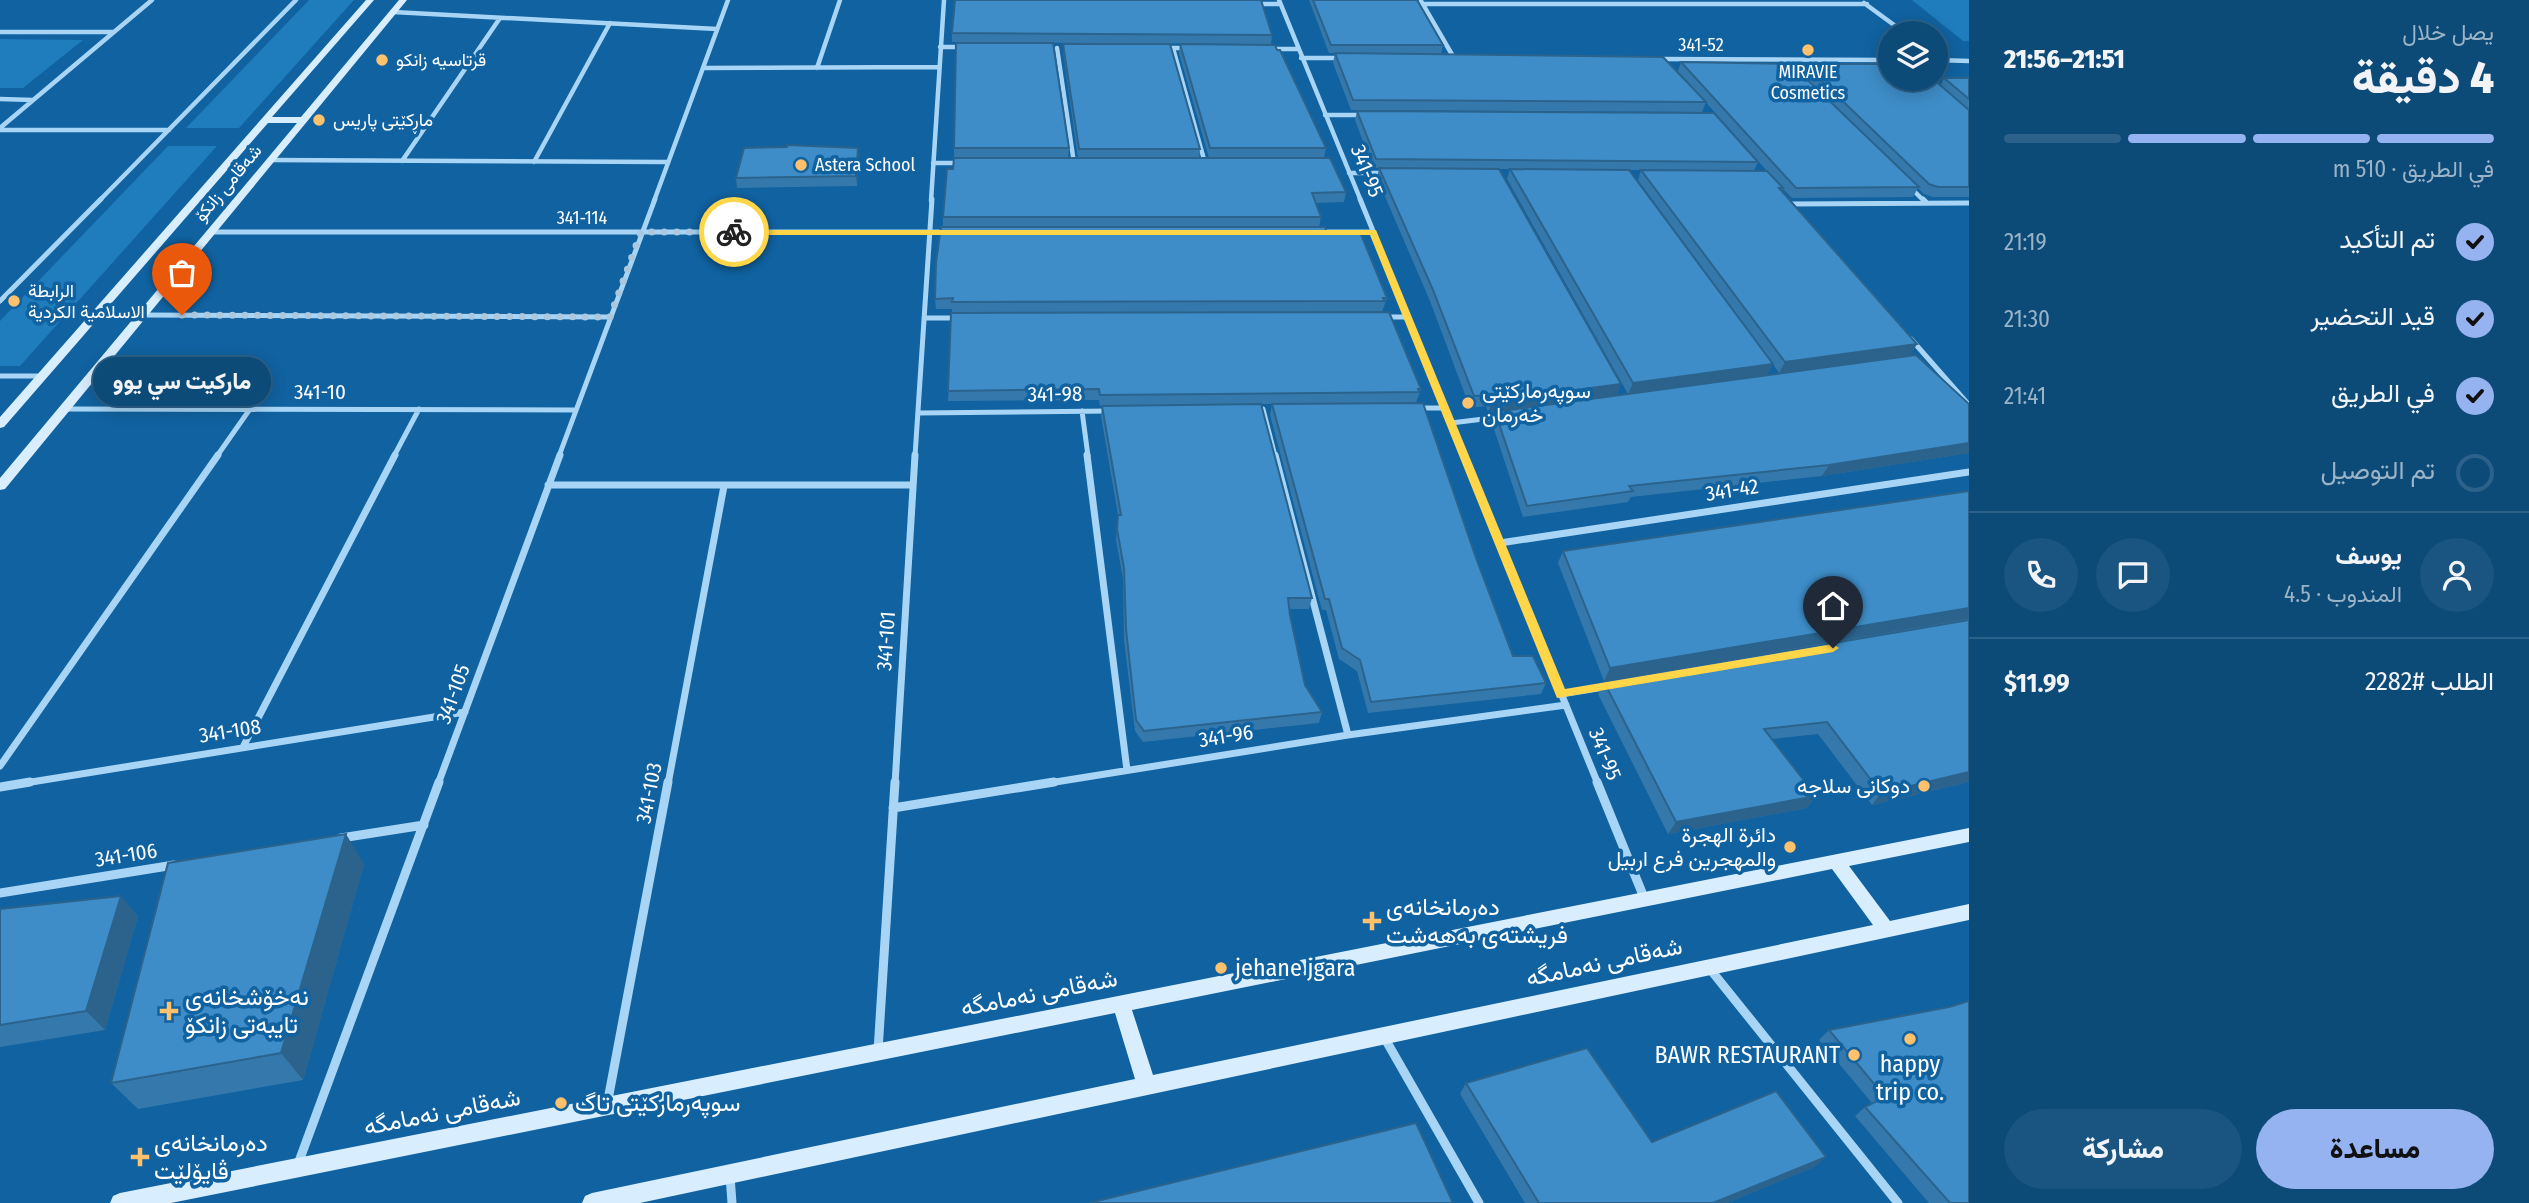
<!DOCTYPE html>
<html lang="ar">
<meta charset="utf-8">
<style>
body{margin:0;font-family:"Fira Sans Condensed",Vazirmatn,sans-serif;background:#1a5480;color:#f1f3f6;direction:rtl;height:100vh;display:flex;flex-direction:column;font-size:26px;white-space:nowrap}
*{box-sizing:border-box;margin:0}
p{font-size:23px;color:#9ab3c6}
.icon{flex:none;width:38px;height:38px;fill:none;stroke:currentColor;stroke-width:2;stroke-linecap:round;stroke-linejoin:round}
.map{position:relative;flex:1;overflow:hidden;direction:ltr}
.panel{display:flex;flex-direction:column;background:#0c4a78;width:560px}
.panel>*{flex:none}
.controls{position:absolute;left:1878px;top:21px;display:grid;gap:14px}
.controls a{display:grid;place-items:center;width:70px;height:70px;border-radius:50%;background:#0c4a78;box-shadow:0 4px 18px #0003,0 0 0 2px #2c628a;font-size:35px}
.pin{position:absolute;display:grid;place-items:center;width:60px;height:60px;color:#fff;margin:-72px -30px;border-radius:50% 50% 50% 0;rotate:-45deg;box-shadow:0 0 7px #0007}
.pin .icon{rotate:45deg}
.courier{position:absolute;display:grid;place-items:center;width:70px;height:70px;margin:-35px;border:5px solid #ffd54a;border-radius:50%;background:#fff;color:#222;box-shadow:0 2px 9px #0007}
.bubble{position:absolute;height:49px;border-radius:24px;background:#0c4a78;box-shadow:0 4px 18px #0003,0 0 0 2px #2c628a;font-size:23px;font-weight:800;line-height:49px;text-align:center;direction:rtl}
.overview em{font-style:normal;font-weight:800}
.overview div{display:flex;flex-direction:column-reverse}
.overview{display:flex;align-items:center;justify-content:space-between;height:119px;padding:0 35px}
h1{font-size:46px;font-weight:800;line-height:52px}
.bar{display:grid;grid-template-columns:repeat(4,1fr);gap:10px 7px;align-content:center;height:84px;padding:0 35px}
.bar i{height:9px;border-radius:5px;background:#2c628a}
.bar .active{background:#95b2f1}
.bar p{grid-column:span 4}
.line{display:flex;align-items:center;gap:18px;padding:0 35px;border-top:2px solid #2c628a}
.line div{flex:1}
.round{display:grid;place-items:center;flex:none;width:74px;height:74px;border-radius:37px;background:#1a5480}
ol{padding:0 35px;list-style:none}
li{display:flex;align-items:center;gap:21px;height:77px}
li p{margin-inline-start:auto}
li .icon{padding:7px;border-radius:50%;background:#95b2f1;color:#111;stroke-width:4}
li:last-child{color:#9ab3c6}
li i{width:38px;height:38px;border:4px solid #2c628a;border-radius:50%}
.cta{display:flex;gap:14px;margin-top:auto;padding:14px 35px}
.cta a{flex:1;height:80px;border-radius:42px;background:#95b2f1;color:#111;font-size:28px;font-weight:800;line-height:80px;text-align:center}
.cta a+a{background:#1a5480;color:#f1f3f6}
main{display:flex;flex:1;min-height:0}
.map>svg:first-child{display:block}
.green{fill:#1f7cbd}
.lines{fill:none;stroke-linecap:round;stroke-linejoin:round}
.minor-far3{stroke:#a8d5f5;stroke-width:4.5}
.minor-far2{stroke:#a8d5f5;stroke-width:5}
.minor-far1{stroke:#a8d5f5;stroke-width:7}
.minor{stroke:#a8d5f5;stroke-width:9}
.secondary{fill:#d8eefe;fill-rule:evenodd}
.wall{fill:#3579ac;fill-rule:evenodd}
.shaded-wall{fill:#2b638c}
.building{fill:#3e8dc8;stroke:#2b638c;stroke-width:2}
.route{fill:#ffd54a}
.done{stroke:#abc8de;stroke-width:7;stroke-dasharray:0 12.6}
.poi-dot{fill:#ffc16c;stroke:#1062a0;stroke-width:2.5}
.labels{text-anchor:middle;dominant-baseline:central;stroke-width:7;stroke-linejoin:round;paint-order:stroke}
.far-street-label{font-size:18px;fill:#fff;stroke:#1062a0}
.far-poi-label{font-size:18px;fill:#fff;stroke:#1062a0;text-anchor:start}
.street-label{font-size:21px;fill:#fff;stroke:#1062a0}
.poi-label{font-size:21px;fill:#fff;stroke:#1062a0;text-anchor:end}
.near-poi-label{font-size:24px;fill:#fff;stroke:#1062a0;text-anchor:start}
.near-street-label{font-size:24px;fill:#fff;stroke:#1062a0}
</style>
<main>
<section class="panel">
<div class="overview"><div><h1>4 دقيقة</h1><p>يصل خلال</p></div><em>21:51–21:56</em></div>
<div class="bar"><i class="active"></i><i class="active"></i><i class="active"></i><i></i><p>في الطريق · 510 m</p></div>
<ol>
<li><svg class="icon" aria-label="check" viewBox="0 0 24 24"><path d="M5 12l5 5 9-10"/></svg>تم التأكيد<p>21:19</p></li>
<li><svg class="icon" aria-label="check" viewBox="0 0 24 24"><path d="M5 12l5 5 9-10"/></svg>قيد التحضير<p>21:30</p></li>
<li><svg class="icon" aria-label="check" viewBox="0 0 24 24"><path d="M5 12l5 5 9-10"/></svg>في الطريق<p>21:41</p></li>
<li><i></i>تم التوصيل</li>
</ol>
<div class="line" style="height:126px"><a class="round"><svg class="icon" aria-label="person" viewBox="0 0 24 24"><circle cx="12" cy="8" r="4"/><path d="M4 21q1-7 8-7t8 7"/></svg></a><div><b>يوسف</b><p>المندوب · 4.5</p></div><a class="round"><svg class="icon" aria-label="chat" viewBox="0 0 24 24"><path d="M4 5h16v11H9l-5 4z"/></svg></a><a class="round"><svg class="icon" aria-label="phone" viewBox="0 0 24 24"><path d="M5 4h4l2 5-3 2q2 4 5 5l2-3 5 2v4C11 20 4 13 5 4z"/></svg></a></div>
<div class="line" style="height:91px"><div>الطلب #2282</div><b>$11.99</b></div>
<div class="cta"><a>مساعدة</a><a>مشاركة</a></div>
</section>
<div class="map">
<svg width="1969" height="1203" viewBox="0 0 1969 1203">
<rect width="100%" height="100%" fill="#1062a0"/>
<path class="green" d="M309,0H354L239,128H186Z
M1912,0H1969V41H1963Z
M0,39L83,40L23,88H0Z
M168,146H217L20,366H0V321Z"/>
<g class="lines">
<path class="minor-far3" d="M1279,0L1361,201
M1421,1L1454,58
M1864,3L1905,33
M1255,4H1280
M1422,4H1867
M393,12L717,29
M0,32H113
M940,47H964
M1057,48L1074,163
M1162,48H1188
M1173,48L1205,163
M1270,49H1299
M1301,58H1343
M1656,59L1890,60
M1936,60L1969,61
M703,68L939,67
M817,68L840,0
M0,99L33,100
M1325,115H1365
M0,128L152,0
M0,130H169
M270,160L667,162
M402,161L500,18
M534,162L610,23
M933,163H960
M1349,173H1386
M1911,188L1924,201
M99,201L296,0
M654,201L728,0
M931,201L944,0"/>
<path class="minor-far2" d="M1360,199L1465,456
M1923,199L1926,202
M1790,204L1969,203
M210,232H948
M1317,232H1373
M0,301L101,199
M142,315L610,317
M1383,317H1408
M924,318H958
M1911,339L1969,405
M0,376H42
M1416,408H1444
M64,409L576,410
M1263,409L1275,456
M1082,411L1088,456
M918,413L1110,411
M1451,423L1500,417
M217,456L250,409
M394,456L419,409
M559,456L655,199
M915,456L932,199"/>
<path class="minor-far1" d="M1087,455L1127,770
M1275,455L1348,735
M1464,455L1598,784
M548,485H913
M1500,543L1969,472
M1561,694L1610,686
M243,747L395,455
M0,766L218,455
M19,784L465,712
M438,784L560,455
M668,784L724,486
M895,784L915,455
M1043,784L1348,735L1566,705"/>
<path class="minor" d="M1597,782L1645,900
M0,787L30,782
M893,808L1054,782
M341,838L424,825
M0,893L174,865
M1710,969L1898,1203
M1384,1037L1479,1203
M878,1051L895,782
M607,1105L668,782
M298,1164L439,782
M730,1176L732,1203"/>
<path class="secondary" d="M366,0H374L272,117H301L399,0H407L5,489L0,490V478L297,123H268L4,427L0,428V417Z
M1969,828V842L1849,866L1890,921L1969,904V920L640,1203H582L585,1196L592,1193L1135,1079L1115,1013L171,1203H110L113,1196L120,1193ZM1832,869L1873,925L1153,1075L1132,1010Z"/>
</g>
<path class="wall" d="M1309,0H1417L1443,45L1441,54L1329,53Z
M952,33L1272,35L1271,44L952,42Z
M956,43L1069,148L1068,158H1078L1063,52V44L1200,149L1199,158H1209L1179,53L1180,44L1277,50L1326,148L1324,158L1346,192L1344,202L1316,203L1321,217L1319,227H943V217L953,169L954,158Z
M1335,53L1706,102L1702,112L1351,110L1333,63Z
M1681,62L1800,73L1804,64L1941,85L1944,78H1969V197H1933L1924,194L1918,188L1913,197L1792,198L1783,189L1782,191L1911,355L1779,373L1773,364L1767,375L1628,394L1507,179L1510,169H1500L1617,395L1488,413L1486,406L1470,408L1430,301L1377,178L1379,168H1373L1355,120L1357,111L1758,162L1754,171H1767L1678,71ZM1629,170H1641L1638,180L1740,319Z
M858,148L859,157L857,186L737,188L736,178Z
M1327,233L1387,298L1382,312L1421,389L1416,403L1513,656L1546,683L1541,694L1368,713L1357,671L1339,659L1326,610H1322L1270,415L1272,404H1261L1312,598L1309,609H1289L1305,685L1322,712L1319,723L1143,742L1135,731L1124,640L1123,579L1116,540L1118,515L1101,416L1102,406H1100L1099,400L948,401L952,309H936L935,299Z
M1969,404V453L1822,476L1631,497L1628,502L1523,517L1492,423L1495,412Z
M1969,491V620L1604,681L1558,563L1563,551Z
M1969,620V782L1872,805L1818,734L1772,739L1816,796L1807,808L1668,834L1598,694L1604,682Z
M364,864L303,1080L138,1109L111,1083Z
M0,909L138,916L105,1030L0,1047Z
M1949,1007L1969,1203H1929L1855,1116L1865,1107L1872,1103L1819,1040L1829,1030Z
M1466,1083L1652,1142L1826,1157L1814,1167L1727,1203H1525L1460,1094Z"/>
<path class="shaded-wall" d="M858,148L859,157L857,186L856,176Z
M1917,344L1911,355L1779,373L1785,362Z
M1773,364L1767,375L1628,394L1633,383Z
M1621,384L1617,395L1488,413L1492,401Z
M1969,443V453L1822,476L1829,465Z
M1969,608V618L1968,619L1604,681L1610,668Z
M1969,772V782L1872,805L1881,793Z
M1816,796L1807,808L1668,834L1676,822Z
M346,834L364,864L303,1080L281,1053Z
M121,896L138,916L105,1030L86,1011Z
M1826,1157L1814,1167L1727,1203H1713Z"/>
<path class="building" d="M955,0H1261L1272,35L952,33Z
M1313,0H1417L1443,45H1331Z
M956,43H1053L1069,148H954Z
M1063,44H1170L1200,149H1079Z
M1180,44L1275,45L1277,50H1280L1326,148H1210Z
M1335,53L1663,57L1706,102L1353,100Z
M1681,62L1791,64L1919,187L1796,188Z
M1804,64H1890V79H1933L1969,110V187H1938L1929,184Z
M1944,78H1969V99Z
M1357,111L1714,113L1758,162L1376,159Z
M787,145L858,148L856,176L736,178L744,148L787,147Z
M954,158H1330L1346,192L1312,193L1321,217H943L947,169H953Z
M1379,168L1499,169L1621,384L1492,401L1490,395L1474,396L1433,290Z
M1510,169L1629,170L1773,364L1633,383Z
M1641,170L1767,171L1783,188H1779L1917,344L1785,362Z
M941,227H1325L1327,233L1360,232L1387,298H1383L1385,301L952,302L953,298L935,299L936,263Z
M1389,312L1421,389H1418L1419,392L1100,395L1099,389L948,391L951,313Z
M1916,355L1969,404V443L1829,465L1629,486L1633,491L1527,506L1495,412Z
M1423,403L1476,558L1513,656H1533L1546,683L1371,702L1360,660L1342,648L1329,599H1325L1272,404Z
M1261,404L1312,598H1288L1290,615L1305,685L1322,712L1144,731L1136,720L1126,629L1124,568L1117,529L1118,515H1121L1102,406Z
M1969,491V608L1610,668L1563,551Z
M1969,620V772L1881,793L1827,722L1764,729L1816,796L1676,822L1604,682Z
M346,834L281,1053L111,1083L168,863Z
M121,896L86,1011L0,1025V909Z
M1969,1001V1203H1950L1865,1107L1885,1097L1829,1030L1949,1007Z
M1587,1048L1652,1142L1776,1091L1826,1157L1713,1203H1539L1466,1083Z
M1416,1123L1453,1203H1089Z"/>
<path class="route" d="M731,230H1376L1565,689L1833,644L1839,648L1833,652L1557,698L1370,235H734Z"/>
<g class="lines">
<path class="done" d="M182,315L610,317L641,232H734"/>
</g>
<g class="poi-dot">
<circle cx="1808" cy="50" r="7"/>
<circle cx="382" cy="60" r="7"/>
<circle cx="319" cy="120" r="7"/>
<circle cx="801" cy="165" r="7"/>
<circle cx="14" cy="301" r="7"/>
<circle cx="1468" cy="403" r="7"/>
<circle cx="1924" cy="786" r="7"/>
<circle cx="1790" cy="847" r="7"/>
<path d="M1368.5 910.5h7v7h7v7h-7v7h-7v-7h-7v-7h7z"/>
<circle cx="1221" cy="968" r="7"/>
<path d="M165.5 1000.5h7v7h7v7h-7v7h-7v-7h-7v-7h7z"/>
<circle cx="1910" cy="1039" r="7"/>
<circle cx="1854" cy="1055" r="7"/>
<circle cx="561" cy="1103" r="7"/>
<path d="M136.5 1146.5h7v7h7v7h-7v7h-7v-7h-7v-7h7z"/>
</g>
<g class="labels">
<g class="far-street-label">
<text x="1701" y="45">341-52</text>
<text transform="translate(228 183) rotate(-50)">شەقامی زانکۆ</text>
<text x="582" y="218">341-114</text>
</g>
<g class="far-poi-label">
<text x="396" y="60">قرتاسیە زانکو</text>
<text x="1808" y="72" text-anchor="middle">MIRAVIE<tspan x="1808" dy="21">Cosmetics</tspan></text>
<text x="333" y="120">ماڕکێتی پاریس</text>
<text x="815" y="165">Astera School</text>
<text x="28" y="291">الرابطة<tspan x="28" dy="21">الاسلامية الكردية</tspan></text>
</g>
<g class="street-label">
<text transform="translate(1367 171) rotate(68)">341-95</text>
<text x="320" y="392">341-10</text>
<text transform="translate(1055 394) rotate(-1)">341-98</text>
<text transform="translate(1732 490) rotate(-9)">341-42</text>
<text transform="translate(886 641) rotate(-86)">341-101</text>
<text transform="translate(453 694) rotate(-70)">341-105</text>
<text transform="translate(230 731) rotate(-9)">341-108</text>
<text transform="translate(1226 736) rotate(-9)">341-96</text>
<text transform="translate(1605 754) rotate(68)">341-95</text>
<text transform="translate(649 793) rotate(-79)">341-103</text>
<text transform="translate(126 855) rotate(-9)">341-106</text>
</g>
<g class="poi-label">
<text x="1482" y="391" text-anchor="start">سوپەرمارکێتی<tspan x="1482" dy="24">خەرمان</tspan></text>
<text x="1910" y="786">دوكانى سلاجه</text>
<text x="1776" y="835">دائرة الهجرة<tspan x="1776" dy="24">والمهجرين فرع اربيل</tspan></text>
</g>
<g class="near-poi-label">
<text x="1386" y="907">دەرمانخانەی<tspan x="1386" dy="28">فریشتەی بەهەشت</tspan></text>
<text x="1235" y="968">jehane jgara</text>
<text x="185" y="997">نەخۆشخانەی<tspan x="185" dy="28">تایبەتی زانکۆ</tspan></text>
<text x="1840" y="1055" text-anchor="end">BAWR RESTAURANT</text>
<text x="1910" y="1064" text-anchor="middle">happy<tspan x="1910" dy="28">trip co.</tspan></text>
<text x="575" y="1103">سوپەرمارکێتی تاگ</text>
<text x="154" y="1143">دەرمانخانەی<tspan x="154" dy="28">ڤایۆلێت</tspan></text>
</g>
<g class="near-street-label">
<text transform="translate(1604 962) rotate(-12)">شەقامی نەمامگە</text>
<text transform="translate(1039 993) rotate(-11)">شەقامی نەمامگە</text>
<text transform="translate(442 1112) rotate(-11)">شەقامی نەمامگە</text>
</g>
</g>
</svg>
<div class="controls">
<a><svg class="icon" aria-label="layers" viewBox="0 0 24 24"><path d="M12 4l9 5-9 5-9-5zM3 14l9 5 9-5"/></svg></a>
</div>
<div class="pin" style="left:182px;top:315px;background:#ea580c"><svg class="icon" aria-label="bag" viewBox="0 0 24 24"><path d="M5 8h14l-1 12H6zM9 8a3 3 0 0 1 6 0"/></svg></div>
<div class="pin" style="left:1833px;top:648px;background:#1f2937"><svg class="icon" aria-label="home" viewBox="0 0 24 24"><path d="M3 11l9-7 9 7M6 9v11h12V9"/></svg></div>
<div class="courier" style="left:734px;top:232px"><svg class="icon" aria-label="bike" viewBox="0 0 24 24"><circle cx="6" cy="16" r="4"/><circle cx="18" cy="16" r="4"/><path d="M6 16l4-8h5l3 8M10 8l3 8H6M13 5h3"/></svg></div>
<div class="bubble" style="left:93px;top:357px;width:178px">ماركيت سي يوو</div>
</div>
</main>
